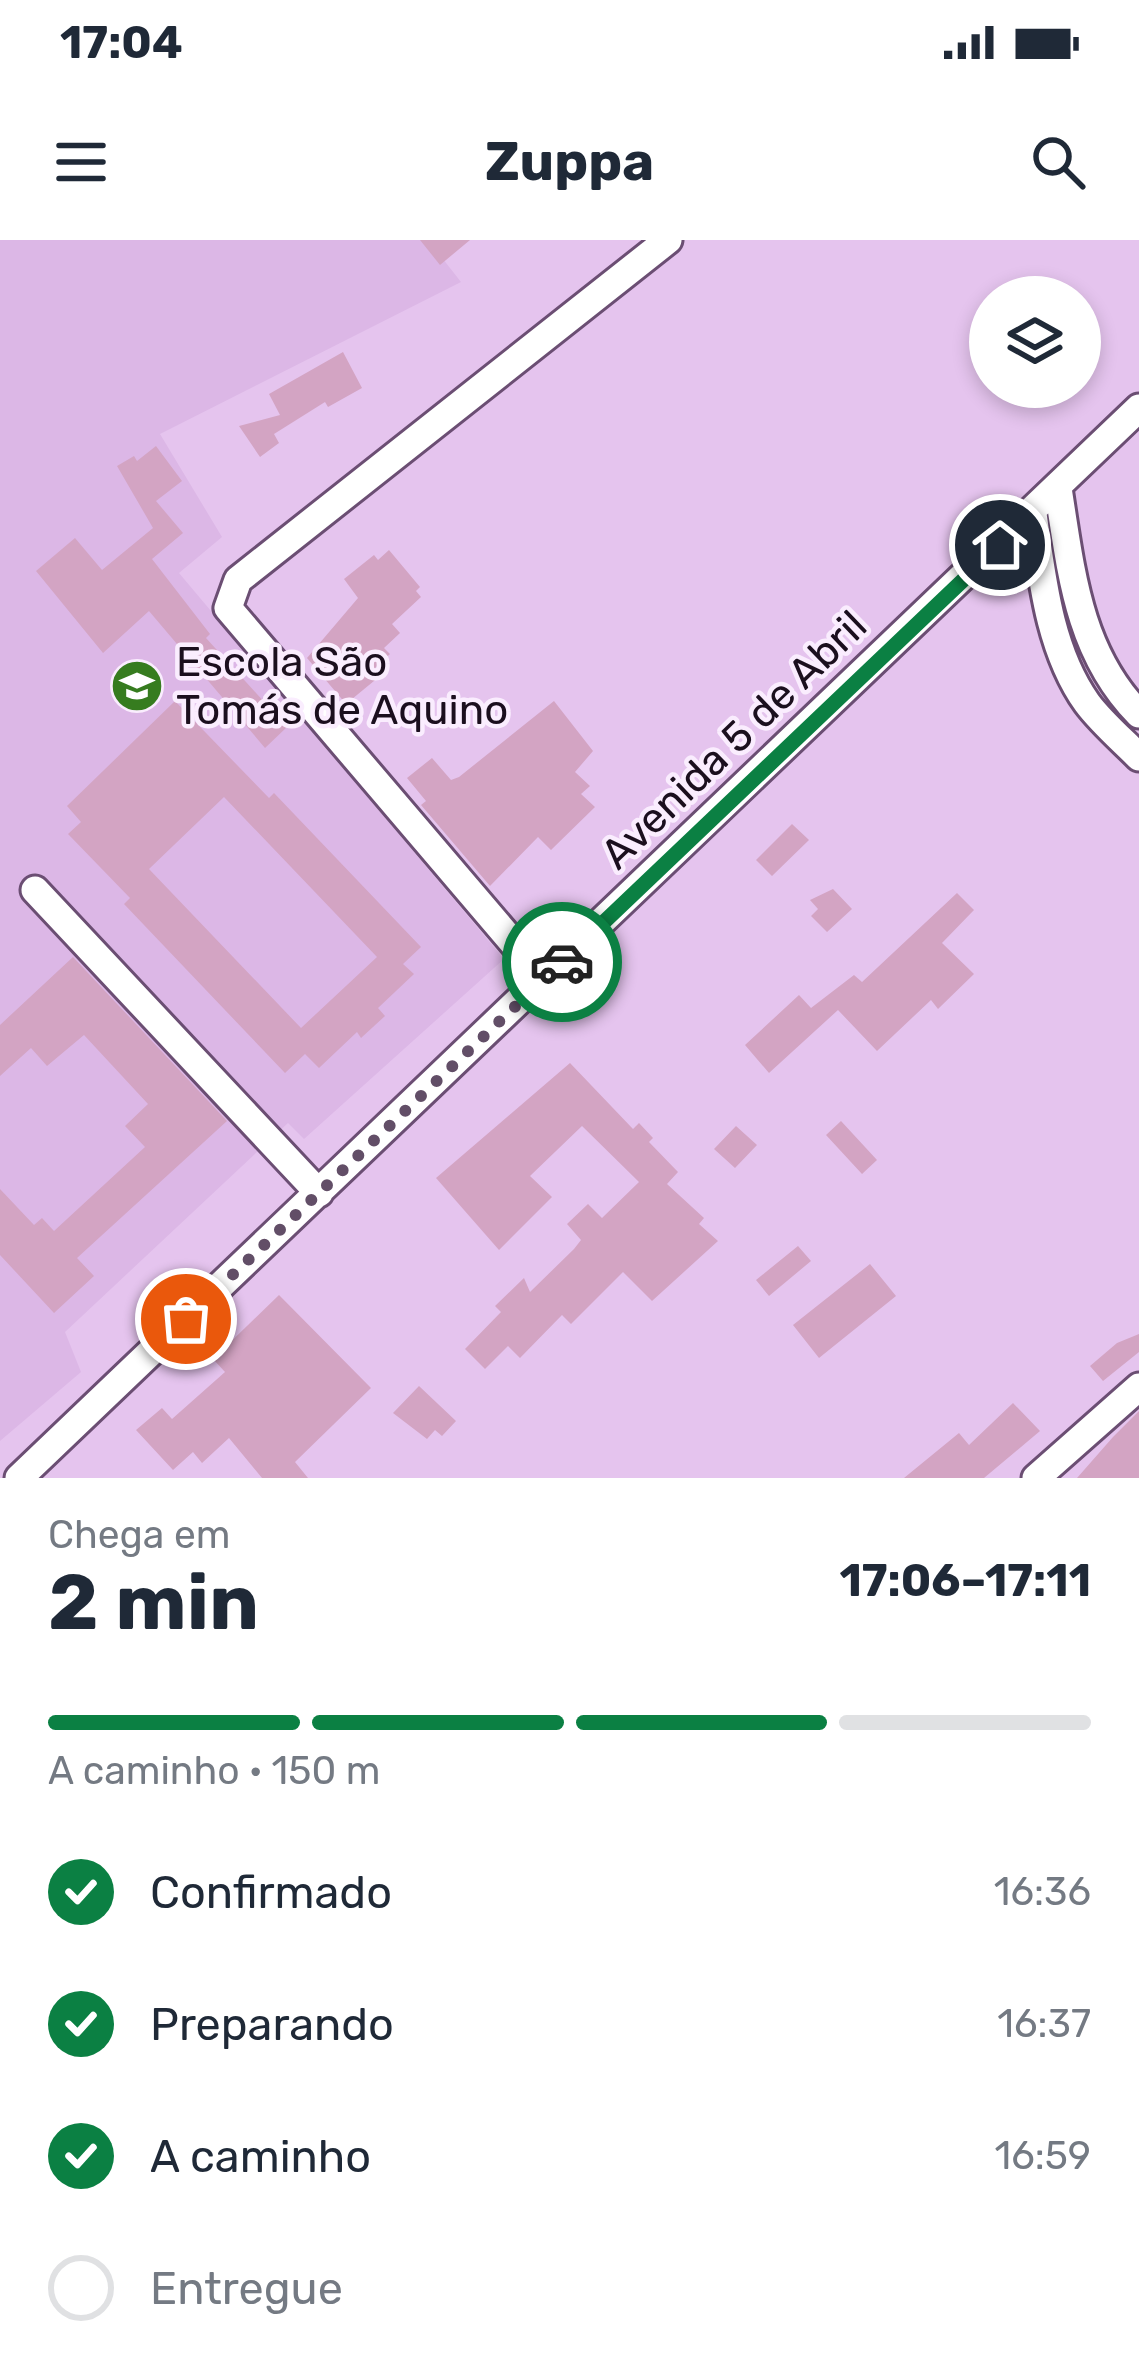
<!DOCTYPE html>
<html lang="pt">
<meta charset="utf-8">
<style>
body{margin:0;font-family:Rubik,sans-serif;background:#f2f2f3;color:#1f2937;height:100vh;display:flex;flex-direction:column;font-size:45px;white-space:nowrap}
*{box-sizing:border-box;margin:0}
p{font-size:39px;color:#747a83}
.icon{flex:none;width:66px;height:66px;fill:none;stroke:currentColor;stroke-width:2;stroke-linecap:round;stroke-linejoin:round}
.map{position:relative;height:1238px;overflow:hidden}
.details{display:flex;flex-direction:column;background:#fff;flex:1}
.details>*{flex:none}
.fabs{position:absolute;left:969px;top:36px;display:grid;gap:24px}
.fabs a{display:grid;place-items:center;width:132px;height:132px;border-radius:50%;background:#fff;box-shadow:0 6px 18px #0003;font-size:60px}
.pin{position:absolute;display:grid;place-items:center;width:102px;height:102px;color:#fff;margin:-51px;border:6px solid #fff;border-radius:50%;box-shadow:0 3px 12px #0007}
.courier{position:absolute;display:grid;place-items:center;width:120px;height:120px;margin:-60px;border:9px solid #0b8043;border-radius:50%;background:#fff;color:#222;box-shadow:0 3px 15px #0007}
.summary em{font-style:normal;font-weight:700}
.summary div{display:flex;flex-direction:column-reverse}
.summary{display:flex;align-items:center;justify-content:space-between;height:204px;padding:0 48px}
h1{font-size:78px;font-weight:700;line-height:90px}
.bar{display:grid;grid-template-columns:repeat(4,1fr);gap:18px 12px;align-content:center;height:144px;padding:0 48px}
.bar i{height:15px;border-radius:9px;background:#e0e1e3}
.bar .on{background:#0b8043}
.bar p{grid-column:span 4}
ol{padding:0 48px;list-style:none}
li{display:flex;align-items:center;gap:36px;height:132px}
li p{margin-inline-start:auto}
li .icon{padding:12px;border-radius:50%;background:#0b8043;color:#fff;stroke-width:4}
li:last-child{color:#747a83}
li i{width:66px;height:66px;border:6px solid #e0e1e3;border-radius:50%}
.status{display:flex;justify-content:space-between;align-items:center;height:84px;padding:0 60px;background:#fff;direction:ltr}
.status svg{height:33px;fill:currentColor}
header{display:flex;justify-content:space-between;align-items:center;height:156px;padding:0 48px;background:#fff;font-size:54px;font-weight:700}
.map>svg:first-child{display:block}
.built{fill:#dcb7e6}
.building{fill:#d3a4c3;fill-rule:evenodd}
.lines{fill:none;stroke-linecap:round;stroke-linejoin:round}
.minor-casing{stroke:#6b4e73;stroke-width:33}
.minor{stroke:#fff;stroke-width:27}
.done{stroke:#624e67;stroke-width:12;stroke-dasharray:0 21.6}
.route{stroke:#0b8043;stroke-width:15}
.labels{text-anchor:middle;dominant-baseline:central;stroke-width:9;stroke-linejoin:round;paint-order:stroke}
.poi-label{font-size:42px;fill:#1b0f1e;stroke:#faedfe;text-anchor:start}
.street-label{font-size:42px;fill:#1b0f1e;stroke:#faedfe}
</style>
<div class="status"><b>17:04</b><svg viewBox="0 0 49 12"><path d="M0 12V9h3v3zM5 12V6h3v6zM10 12V3h3v9zM15 12V0h3v12zM26 1h20v11H26zM47 4h2v5h-2z"/></svg></div>
<header><svg class="icon" aria-label="menu" viewBox="0 0 24 24"><path d="M4 6h16M4 12h16M4 18h16"/></svg>Zuppa<svg class="icon" aria-label="search" viewBox="0 0 24 24"><circle cx="10" cy="10" r="6"/><path d="M15 15l6 6"/></svg></header>
<div class="map">
<svg width="1139" height="1238" viewBox="0 0 1139 1238">
<rect width="100%" height="100%" fill="#e5c4ee"/>
<path class="built" d="M0,0H428L461,42L160,194L222,297L179,333L504,719L304,899L288,883L65,1092L81,1132L0,1201Z"/>
<path class="building" d="M420,0H470L440,25Z
M343,112L362,148L328,167L325,162L274,194L279,203L260,217L239,186L280,175L269,154Z
M156,206L182,241L156,261L183,293L152,319L210,394L206,398L287,487L265,508L149,371L103,413L36,331L75,298L102,330L153,288L117,226L134,216L137,221Z
M389,310L420,347L416,351L421,357L392,384L400,393L384,408L390,414L374,429L380,436L346,464L307,418L358,358L344,339L374,315L378,320Z
M175,461L269,558L274,553L421,707L403,724L414,734L378,768L385,776L361,798L357,792L319,828L305,814L285,833L124,664L130,658L68,594L81,582L67,566ZM224,557L377,717L301,788L149,629Z
M554,461L593,511L575,532L590,546L581,554L595,567L551,610L538,597L490,646L421,565L426,561L407,538L432,518L451,540L459,537Z
M792,584L809,600L772,636L756,620Z
M833,649L852,669L827,692L811,676L818,669L810,660Z
M957,653L974,670L942,703L974,734L938,769L931,760L877,811L838,770L769,833L745,805L799,755L811,768L854,735L862,742Z
M73,717L227,881L77,1018L94,1036L54,1073L0,1015V949L34,985L42,978L54,991L145,907L125,886L148,864L84,795L47,826L31,808L0,836V785Z
M570,823L633,889L639,883L653,898L649,902L678,932L667,944L704,978L699,984L718,1001L652,1061L623,1032L571,1084L562,1075L520,1118L508,1106L485,1129L465,1109L501,1072L495,1066L524,1038L530,1052L574,1009L581,1000L567,984L588,964L602,978L639,942L582,886L530,936L552,957L499,1010L436,938Z
M841,881L877,920L862,934L826,895Z
M736,886L757,905L735,928L714,909Z
M798,1006L811,1021L769,1056L756,1040Z
M870,1024L896,1056L819,1118L793,1085Z
M279,1055L371,1148L295,1222L308,1238H262L229,1198L202,1223L193,1212L173,1230L136,1190L162,1168L172,1179L225,1132L213,1119Z
M1139,1094V1112L1103,1141L1090,1126L1117,1103Z
M419,1146L456,1181L442,1196L435,1190L427,1199L393,1173Z
M1013,1163L1040,1191L984,1238H904L959,1193L969,1205Z
M1139,1171V1238H1077L1113,1197Z"/>
<g class="lines">
<g class="minor-casing">
<path id="minor" d="M1058,248C1071,331 1078,412 1139,474
M1033,274C1042,337 1049,410 1087,463C1101,482 1122,500 1139,517
M35,650L319,953
M544,739L228,368L238,340L668,0
M19,1238L1139,168
M1036,1238L1139,1147"/>
</g>
<use href="#minor" class="minor"/>
</g>
<g class="lines">
<path class="done" d="M186,1079L562,722"/>
<path class="route" d="M562,722L1000,305"/>
</g>
<defs>
<g id="school-disc" transform="scale(2.7)"><circle r="9.5" fill="#367c1f" stroke="#faedfe"/><path d="M0-5L7-2L0 1L-7-2ZM-4 1L0 2.5L4 1V4Q0 6-4 4Z" fill="#fff"/></g>
</defs>
<g fill-rule="evenodd">
<use href="#school-disc" x="137" y="446"/>
</g>
<g class="labels">
<g class="poi-label">
<text x="176" y="422">Escola São<tspan x="176" dy="48">Tomás de Aquino</tspan></text>
</g>
<g class="street-label">
<text transform="translate(734 500) rotate(-44)">Avenida 5 de Abril</text>
</g>
</g>
</svg>
<div class="fabs">
<a><svg class="icon" aria-label="layers" viewBox="0 0 24 24"><path d="M12 4l9 5-9 5-9-5zM3 14l9 5 9-5"/></svg></a>
</div>
<div class="pin" style="left:186px;top:1079px;background:#ea580c"><svg class="icon" aria-label="bag" viewBox="0 0 24 24"><path d="M5 8h14l-1 12H6zM9 8a3 3 0 0 1 6 0"/></svg></div>
<div class="pin" style="left:1000px;top:305px;background:#1f2937"><svg class="icon" aria-label="home" viewBox="0 0 24 24"><path d="M3 11l9-7 9 7M6 9v11h12V9"/></svg></div>
<div class="courier" style="left:562px;top:722px"><svg class="icon" aria-label="car" viewBox="0 0 24 24"><path d="M5 17H2v-5l4-1 3-4h7l3 4 3 1v5h-3M9 17h6M6 11h13"/><circle cx="7" cy="17" r="2"/><circle cx="17" cy="17" r="2"/></svg></div>
</div>
<section class="details">
<div class="summary"><div><h1>2 min</h1><p>Chega em</p></div><em>17:06–17:11</em></div>
<div class="bar"><i class="on"></i><i class="on"></i><i class="on"></i><i></i><p>A caminho · 150 m</p></div>
<ol>
<li><svg class="icon" aria-label="check" viewBox="0 0 24 24"><path d="M5 12l5 5 9-10"/></svg>Confirmado<p>16:36</p></li>
<li><svg class="icon" aria-label="check" viewBox="0 0 24 24"><path d="M5 12l5 5 9-10"/></svg>Preparando<p>16:37</p></li>
<li><svg class="icon" aria-label="check" viewBox="0 0 24 24"><path d="M5 12l5 5 9-10"/></svg>A caminho<p>16:59</p></li>
<li><i></i>Entregue</li>
</ol>
</section>
